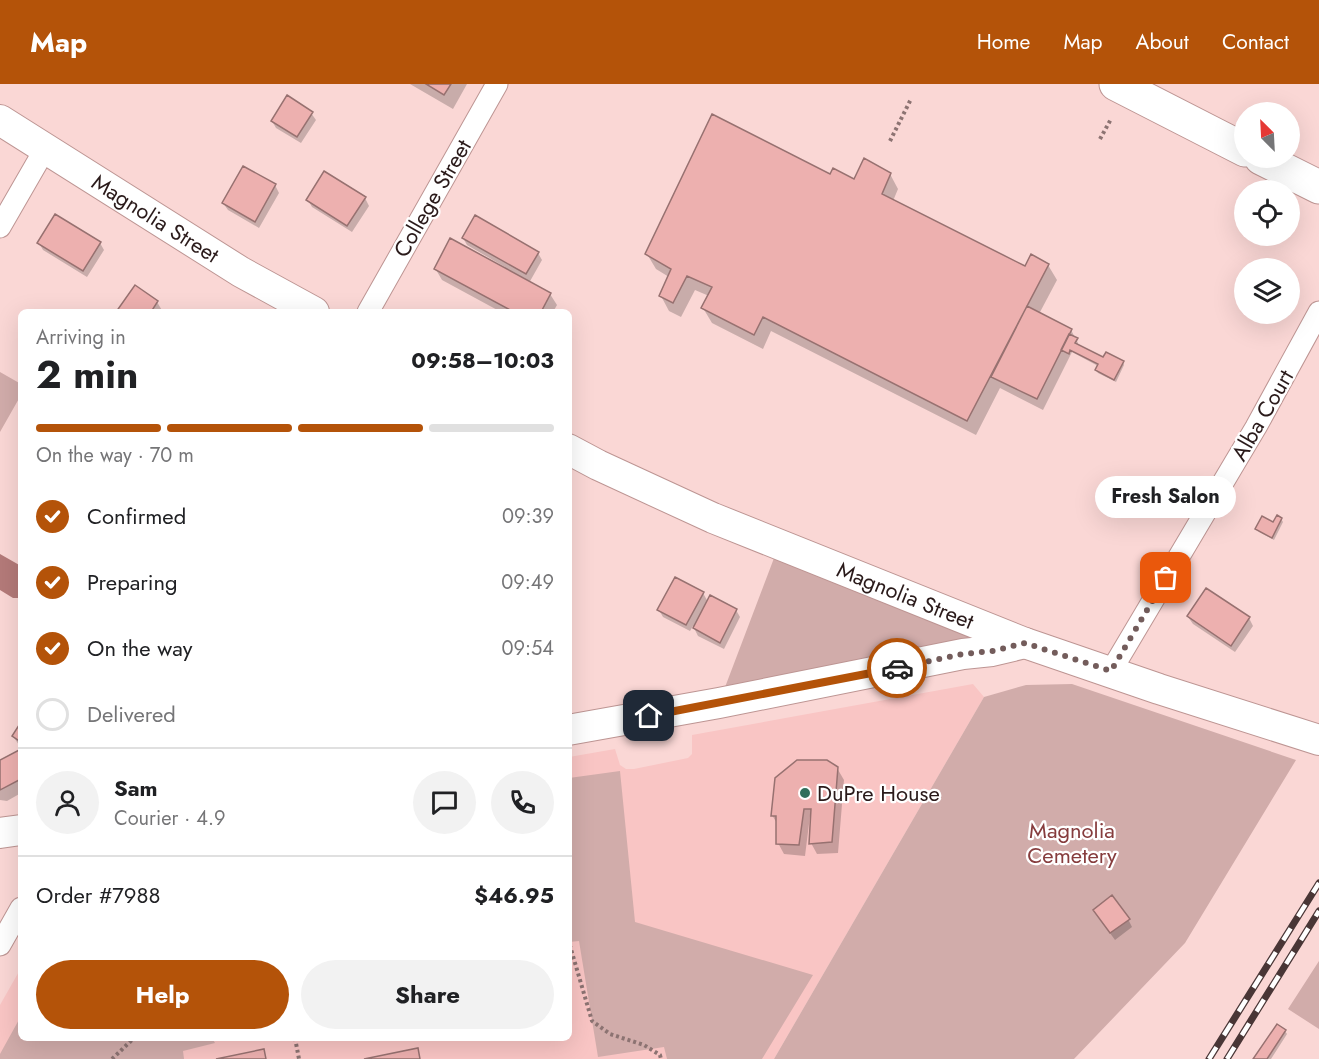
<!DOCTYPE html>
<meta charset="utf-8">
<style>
body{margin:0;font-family:Jost,sans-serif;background:#f2f2f2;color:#202124;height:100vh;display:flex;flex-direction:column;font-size:22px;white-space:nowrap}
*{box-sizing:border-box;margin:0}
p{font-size:20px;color:#757577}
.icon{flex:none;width:33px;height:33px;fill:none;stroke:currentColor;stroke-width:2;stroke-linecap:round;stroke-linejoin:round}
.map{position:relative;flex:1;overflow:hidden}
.drawer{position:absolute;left:18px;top:225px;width:554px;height:732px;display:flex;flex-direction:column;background:#fff;border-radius:9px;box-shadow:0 6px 24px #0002}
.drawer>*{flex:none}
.needle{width:39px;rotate:336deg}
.tools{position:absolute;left:1234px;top:18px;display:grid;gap:12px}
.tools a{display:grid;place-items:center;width:66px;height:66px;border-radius:50%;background:#fff;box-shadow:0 6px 24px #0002;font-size:30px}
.pin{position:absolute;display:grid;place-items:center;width:51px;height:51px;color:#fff;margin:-26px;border-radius:12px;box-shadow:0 3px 9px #0006}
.courier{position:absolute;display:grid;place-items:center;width:60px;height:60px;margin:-30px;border:4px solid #b45309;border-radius:50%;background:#fff;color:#222;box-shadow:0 2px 8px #0007}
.bubble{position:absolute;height:42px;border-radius:21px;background:#fff;box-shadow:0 6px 24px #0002;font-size:20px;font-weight:700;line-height:42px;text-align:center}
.summary em{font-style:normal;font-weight:700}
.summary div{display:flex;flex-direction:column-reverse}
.summary{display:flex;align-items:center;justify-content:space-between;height:102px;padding:0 18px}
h1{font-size:39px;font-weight:700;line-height:45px}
.bar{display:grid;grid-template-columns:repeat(4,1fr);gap:9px 6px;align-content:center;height:72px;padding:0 18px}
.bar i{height:8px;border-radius:4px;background:#e0e0e0}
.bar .current{background:#b45309}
.bar p{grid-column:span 4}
.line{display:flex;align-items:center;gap:15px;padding:0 18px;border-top:2px solid #e0e0e0}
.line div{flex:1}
.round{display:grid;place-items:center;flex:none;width:63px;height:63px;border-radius:32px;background:#f2f2f2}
ol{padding:0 18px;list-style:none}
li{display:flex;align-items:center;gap:18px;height:66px}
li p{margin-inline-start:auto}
li .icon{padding:6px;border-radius:50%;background:#b45309;color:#fff;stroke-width:4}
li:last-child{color:#757577}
li i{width:33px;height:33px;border:3px solid #e0e0e0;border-radius:50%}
.primary-button{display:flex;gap:12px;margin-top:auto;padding:12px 18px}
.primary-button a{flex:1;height:69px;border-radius:36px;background:#b45309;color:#fff;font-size:24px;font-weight:700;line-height:69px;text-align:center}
.primary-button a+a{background:#f2f2f2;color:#202124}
header{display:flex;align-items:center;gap:36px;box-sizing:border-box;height:84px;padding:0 30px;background:#b45309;color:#fff}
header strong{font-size:28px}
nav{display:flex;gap:33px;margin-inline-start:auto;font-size:21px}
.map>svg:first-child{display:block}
.built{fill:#f9c5c4}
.green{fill:#d1acaa}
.water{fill:#b47a79}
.shadow{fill:#0003}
.building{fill:#edb0af;stroke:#977170;stroke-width:1.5}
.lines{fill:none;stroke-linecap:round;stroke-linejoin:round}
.street-casing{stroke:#bd9593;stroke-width:23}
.secondary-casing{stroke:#bd9593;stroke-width:32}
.primary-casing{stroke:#bd9593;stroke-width:35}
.path{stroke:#8c7372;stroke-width:4;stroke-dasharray:3 3;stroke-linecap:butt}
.street{stroke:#fff;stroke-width:21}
.secondary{stroke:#fff;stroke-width:30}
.primary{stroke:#fff;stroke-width:33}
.rail-casing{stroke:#493636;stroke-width:7}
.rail{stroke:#fff;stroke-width:4.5;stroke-dasharray:14;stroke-linecap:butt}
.done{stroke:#735c5b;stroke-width:6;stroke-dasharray:0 10.8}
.route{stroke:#b45309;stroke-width:8}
.poi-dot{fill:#306e5b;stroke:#fff;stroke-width:2}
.labels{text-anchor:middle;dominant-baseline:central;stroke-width:4.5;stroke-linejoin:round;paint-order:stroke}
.street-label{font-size:22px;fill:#2a1a1a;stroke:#fff}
.poi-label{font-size:22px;fill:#2a1a1a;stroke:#fff;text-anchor:start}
.park-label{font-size:22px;fill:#863c3d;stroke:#fff}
</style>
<header>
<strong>Map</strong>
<nav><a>Home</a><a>Map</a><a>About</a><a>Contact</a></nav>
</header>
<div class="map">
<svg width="1319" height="975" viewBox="0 0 1319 975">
<rect width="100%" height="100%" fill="#fad7d5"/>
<path class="built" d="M973,600L984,613L774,975H0V921L21,884V954H568L569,673L615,665L620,681L626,685H634L688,674L692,670V651Z"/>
<path class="green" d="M0,288L21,300V311L0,348Z
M779,461L1025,559L719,619Z
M1072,600L1296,676L1185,859L1074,975H774L984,613L1026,601Z
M620,687L635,838L813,891L762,975H667L664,963L598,973L579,857L569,858V694Z
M1319,877V945L1288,925Z
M21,932V954H212L215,959L183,967L184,975H0V970Z"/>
<path class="water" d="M0,470L21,482V514H13L0,506Z"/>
<path class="shadow" d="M410,0H467L453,25Z
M311,29L316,36L301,59L276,44L272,37Z
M890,90L898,105L893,117L1025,184L1048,181L1057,196L1039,230L1071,246L1078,259L1077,262L1104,275L1123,278L1124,281L1116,298L1098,289L1096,286L1098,282L1072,268L1043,326L1000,304L976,351L771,247L763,265L712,239L703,224L709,212L695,206L681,233L669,227L661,212L669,193L656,185L647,170L831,92L854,97Z
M275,101L279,109L259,144L228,126L223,119Z
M365,114L369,122L352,148L312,123L308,116Z
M463,154L538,169L542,176L529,199L550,210L557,221L553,228H501L442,196L435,184L504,185L505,183L467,161Z
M39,159H100L104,166L87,193L43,166Z
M135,203L157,218L163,228H118Z
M1281,435L1283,438L1274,456L1259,448L1257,445L1274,440Z
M703,509L708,518L736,526L740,533L724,565L698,552L693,542L690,547L663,533L659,526Z
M1188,533L1249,534L1253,542L1235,568L1193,540Z
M21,641V664L13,652Z
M21,666V709L7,717L0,716V677Z
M837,684L844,696L838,769L817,770L811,759L812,732H810L805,772L784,770L778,759V741L772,731Z
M1099,834L1128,835L1132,843L1115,856Z
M1285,947L1287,950L1271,975H1255Z"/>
<path class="building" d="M426,0H451L444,11Z
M287,11L313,28L297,53L271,37Z
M712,30L830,90L833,84L854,95L864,74L891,89L882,110L1025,182L1031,170L1049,180L967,337L763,233L754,251L701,224L712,203L687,192L673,219L659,212L671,185L645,170Z
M243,82L276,100L255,138L222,119Z
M324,87L366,113L347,142L306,116Z
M55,130L101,158L83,187L37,159Z
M475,131L539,168L526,190L462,154Z
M450,154L551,209L541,228H514L434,185Z
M135,201L158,217L151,228H116Z
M1027,222L1072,245L1037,315L991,293Z
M1069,250L1078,254L1075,259L1103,273L1106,268L1124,277L1114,296L1095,286L1098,280L1070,266L1069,270L1061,266Z
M1277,431L1282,434L1272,454L1255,445L1262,432L1273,438Z
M675,493L704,508L686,541L657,526Z
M1206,504L1250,533L1231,562L1187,532Z
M710,511L737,525L720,559L693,544Z
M21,638V658L12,652Z
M21,665V695L0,706V676Z
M797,676H827L838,683L832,758L809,760L811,725H804L799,761L776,760V732H771L775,694Z
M1112,811L1130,835L1110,849L1093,826Z
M1277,940L1286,946L1267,975H1253Z
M418,964L420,975H364Z
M264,965L266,975H216Z"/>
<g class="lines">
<g class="street-casing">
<path id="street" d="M0,143L45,65
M368,228L497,0
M1111,587L1256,343L1319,228
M0,861L21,824"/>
</g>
<g class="secondary-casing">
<g id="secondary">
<path id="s1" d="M0,36L241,188L314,228"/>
<path id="s2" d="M568,365L598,381L713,434L1025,559L1159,605L1319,656"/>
<path d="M568,646L719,619L963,570L992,567L1025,559"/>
<path d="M0,749L21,746"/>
</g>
</g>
<g class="primary-casing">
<path id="primary" d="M1116,0L1245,66
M1261,74L1319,103"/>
</g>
<path class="path" d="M1100,55L1111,35
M890,57L911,15
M568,855L592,937L610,950L644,961L660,971L661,975
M295,954L299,975
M112,975L134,954"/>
<use href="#street" class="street"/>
<use href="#secondary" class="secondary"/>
<use href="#primary" class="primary"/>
<g class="rail-casing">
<path id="rail" d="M1209,975L1319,799
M1227,975L1319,827"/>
</g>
<use href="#rail" class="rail"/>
</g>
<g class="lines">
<path class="done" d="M897,584L963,570L993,567L1025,559L1111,587L1166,494"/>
<path class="route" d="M649,632L897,584"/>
</g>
<circle class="poi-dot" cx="805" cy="709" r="6"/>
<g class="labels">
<g class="street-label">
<text transform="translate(432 114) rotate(-60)">College Street</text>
<text stroke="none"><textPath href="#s1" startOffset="184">Magnolia Street</textPath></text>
<text transform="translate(1262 331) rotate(-60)">Alba Court</text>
<text stroke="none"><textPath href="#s2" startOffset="368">Magnolia Street</textPath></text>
</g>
<g class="poi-label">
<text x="817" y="709">DuPre House</text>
</g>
<g class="park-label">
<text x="1072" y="746">Magnolia<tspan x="1072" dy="25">Cemetery</tspan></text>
</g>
</g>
</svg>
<div class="tools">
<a><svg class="needle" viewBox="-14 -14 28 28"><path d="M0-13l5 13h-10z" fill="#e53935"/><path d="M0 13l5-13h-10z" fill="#757577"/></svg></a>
<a><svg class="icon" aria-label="locate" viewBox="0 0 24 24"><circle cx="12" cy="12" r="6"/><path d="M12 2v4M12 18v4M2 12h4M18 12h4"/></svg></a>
<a><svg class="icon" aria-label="layers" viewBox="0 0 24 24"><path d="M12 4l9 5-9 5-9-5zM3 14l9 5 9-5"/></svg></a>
</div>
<div class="pin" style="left:1166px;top:494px;background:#ea580c"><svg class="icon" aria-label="bag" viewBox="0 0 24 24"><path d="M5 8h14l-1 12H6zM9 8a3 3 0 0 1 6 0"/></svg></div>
<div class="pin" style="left:649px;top:632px;background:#1f2937"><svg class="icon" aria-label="home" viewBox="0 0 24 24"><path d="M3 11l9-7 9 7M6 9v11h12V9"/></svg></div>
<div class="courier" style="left:897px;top:584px"><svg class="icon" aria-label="car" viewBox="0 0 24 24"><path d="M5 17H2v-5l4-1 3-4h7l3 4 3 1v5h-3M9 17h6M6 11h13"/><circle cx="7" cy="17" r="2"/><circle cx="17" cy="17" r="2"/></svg></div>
<div class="bubble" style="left:1095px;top:392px;width:141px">Fresh Salon</div>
<section class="drawer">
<div class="summary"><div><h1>2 min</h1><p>Arriving in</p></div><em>09:58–10:03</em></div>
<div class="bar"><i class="current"></i><i class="current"></i><i class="current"></i><i></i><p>On the way · 70 m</p></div>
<ol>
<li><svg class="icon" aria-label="check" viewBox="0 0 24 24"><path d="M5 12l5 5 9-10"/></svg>Confirmed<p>09:39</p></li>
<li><svg class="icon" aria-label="check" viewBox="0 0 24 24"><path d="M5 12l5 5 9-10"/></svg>Preparing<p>09:49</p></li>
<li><svg class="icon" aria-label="check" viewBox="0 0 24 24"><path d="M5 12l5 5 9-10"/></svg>On the way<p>09:54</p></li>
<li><i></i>Delivered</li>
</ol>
<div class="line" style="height:108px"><a class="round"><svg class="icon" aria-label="person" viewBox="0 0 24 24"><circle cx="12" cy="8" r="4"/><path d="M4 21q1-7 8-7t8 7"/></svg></a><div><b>Sam</b><p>Courier · 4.9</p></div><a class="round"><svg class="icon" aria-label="chat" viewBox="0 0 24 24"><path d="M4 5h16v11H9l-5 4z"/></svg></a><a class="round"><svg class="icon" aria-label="phone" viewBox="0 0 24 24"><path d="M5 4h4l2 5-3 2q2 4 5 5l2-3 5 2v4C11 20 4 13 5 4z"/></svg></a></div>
<div class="line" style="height:78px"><div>Order #7988</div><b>$46.95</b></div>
<div class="primary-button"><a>Help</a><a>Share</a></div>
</section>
</div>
